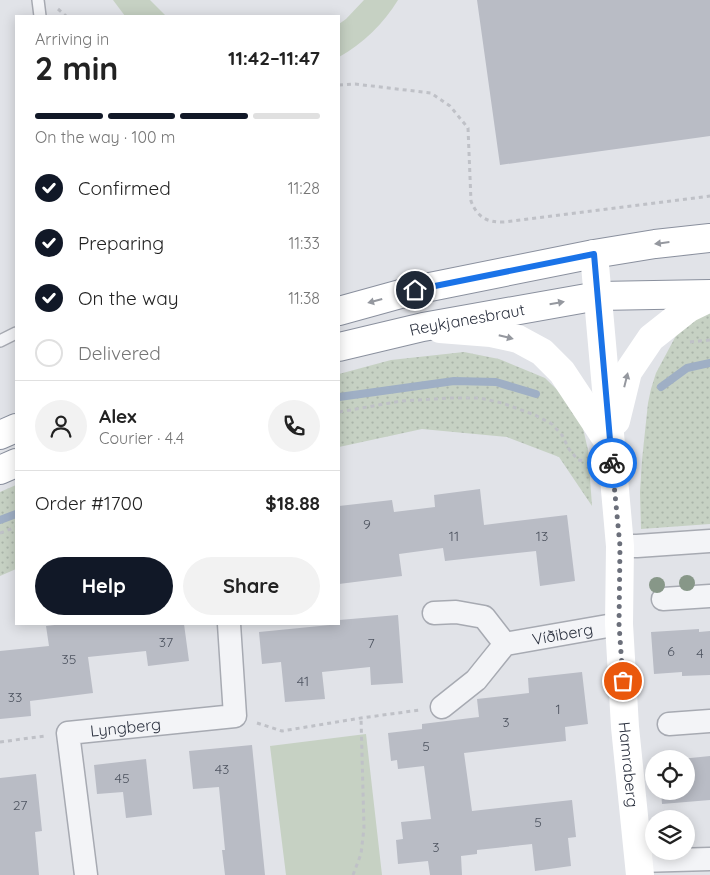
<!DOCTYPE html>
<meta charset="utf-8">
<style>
body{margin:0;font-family:Quicksand,sans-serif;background:#f2f2f2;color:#222;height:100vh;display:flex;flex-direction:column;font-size:19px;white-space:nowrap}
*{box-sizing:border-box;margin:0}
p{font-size:16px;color:#767676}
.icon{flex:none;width:28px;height:28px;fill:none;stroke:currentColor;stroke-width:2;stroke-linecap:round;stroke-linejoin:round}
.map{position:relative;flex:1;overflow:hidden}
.details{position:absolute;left:15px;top:15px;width:325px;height:610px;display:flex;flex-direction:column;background:#fff;border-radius:0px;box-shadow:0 2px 12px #0003}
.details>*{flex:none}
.tools{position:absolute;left:645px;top:750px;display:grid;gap:10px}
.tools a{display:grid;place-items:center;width:50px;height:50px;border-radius:50%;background:#fff;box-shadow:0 2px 12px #0003;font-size:25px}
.pin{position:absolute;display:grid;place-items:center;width:42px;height:42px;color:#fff;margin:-21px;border:2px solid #fff;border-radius:50%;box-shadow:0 1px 5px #0007}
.courier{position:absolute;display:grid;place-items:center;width:50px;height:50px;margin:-25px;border:4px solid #1a73e8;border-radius:50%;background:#fff;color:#222;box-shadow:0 1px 6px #0007}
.summary em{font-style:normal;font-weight:700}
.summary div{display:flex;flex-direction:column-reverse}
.summary{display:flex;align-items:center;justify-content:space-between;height:85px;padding:0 20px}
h1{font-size:32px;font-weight:700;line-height:38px}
.bar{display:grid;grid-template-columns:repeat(4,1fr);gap:8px 5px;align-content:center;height:60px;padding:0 20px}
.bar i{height:6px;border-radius:4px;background:#e0e0e0}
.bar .active{background:#111827}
.bar p{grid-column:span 4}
.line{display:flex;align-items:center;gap:12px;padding:0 20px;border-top:1px solid #e0e0e0}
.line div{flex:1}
.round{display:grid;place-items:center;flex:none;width:52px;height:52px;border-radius:26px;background:#f2f2f2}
ol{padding:0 20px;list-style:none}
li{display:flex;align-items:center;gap:15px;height:55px}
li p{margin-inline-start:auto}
li .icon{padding:5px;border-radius:50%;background:#111827;color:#fff;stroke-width:4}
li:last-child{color:#767676}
li i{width:28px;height:28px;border:2px solid #e0e0e0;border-radius:50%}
.button{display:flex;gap:10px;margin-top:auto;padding:10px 20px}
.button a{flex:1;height:58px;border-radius:30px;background:#111827;color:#fff;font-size:20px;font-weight:700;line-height:58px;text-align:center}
.button a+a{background:#f2f2f2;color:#222}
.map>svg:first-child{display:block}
.grass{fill:url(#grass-dots)}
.park{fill:#c6d1c3}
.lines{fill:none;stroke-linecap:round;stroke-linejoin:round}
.stream{stroke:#9fafc5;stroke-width:8}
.building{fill:#b9bcc5}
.lane-casing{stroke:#a7aab2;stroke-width:14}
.street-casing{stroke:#a7aab2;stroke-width:25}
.highway-casing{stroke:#8a909e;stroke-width:30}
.path{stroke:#bfc1c7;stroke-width:3;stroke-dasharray:4 4;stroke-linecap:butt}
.lane{stroke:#f3f4f7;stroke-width:11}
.street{stroke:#f3f4f7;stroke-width:22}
.secondary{stroke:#fff;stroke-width:28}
.highway{stroke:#fff;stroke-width:28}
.tree{fill:#879788}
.oneway{fill:#95989f}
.done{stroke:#6b6f7a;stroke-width:5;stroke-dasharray:0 9}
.route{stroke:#1a73e8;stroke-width:6}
.labels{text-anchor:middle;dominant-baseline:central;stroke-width:4.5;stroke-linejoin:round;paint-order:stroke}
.number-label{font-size:14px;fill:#4e5460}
.street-label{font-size:16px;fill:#2b313f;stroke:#f0f2f6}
</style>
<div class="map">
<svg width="710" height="875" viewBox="0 0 710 875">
<defs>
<pattern id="grass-dots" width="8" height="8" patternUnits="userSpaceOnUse" patternTransform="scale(1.25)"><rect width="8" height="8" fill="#c6d1c3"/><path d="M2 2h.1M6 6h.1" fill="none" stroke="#aab4a9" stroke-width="1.8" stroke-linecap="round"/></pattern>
</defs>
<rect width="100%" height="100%" fill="#e1e3e8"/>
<path class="grass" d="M710,313V524L641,529L640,492L642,460L648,403L651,389L656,373L679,330L694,319Z
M464,352L499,359L545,378L579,411L588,450L592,506L559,457L507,437L422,429L339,447V374L391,360Z
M16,485V569L0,576V492Z"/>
<path class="park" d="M113,0H150L166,16H125Z
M364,0H398C384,23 363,44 339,57V24L346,19Z
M366,734L382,875H286L270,746Z"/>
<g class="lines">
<path class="stream" d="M661,387L687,368L710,363
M339,397L454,381L496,382L536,394
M0,520L16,514"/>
</g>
<path class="building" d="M477,0H710V136L500,165Z
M480,489L484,525L567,515L575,581L540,586L536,551L445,561L443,548L399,554L402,576L339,584V506L392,500L394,512L435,507L434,495Z
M398,615L403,683L371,685L370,667L322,672L325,699L285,702L281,662L262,664L259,632L340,624L339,620Z
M63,624H184L189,661L148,666L146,651L88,657L93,693L30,701L31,716L0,719V651L49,646L46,626Z
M699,629V632L710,631V675L682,676V672L654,674L651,632Z
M582,672L588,724L565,727L566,741L464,753L472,811L572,800L576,837L568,838L571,866L535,871L532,844L477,850V854L461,856L462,875H430L428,861L398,864L396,840L403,839L401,822L431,819L424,766L398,769L397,760L391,761L388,733L422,729V724L479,717L477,699L529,693L528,678Z
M252,745L265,875H225L222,850H225L219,787L193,789L189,751Z
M710,756V800L662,804L661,791H686V759H681Z
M146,759L152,815L126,818L123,792L97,794L94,765Z
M36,774L42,831L35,832L39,875H0V778Z"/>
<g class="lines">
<g class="lane-casing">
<path id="lane" d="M38,0L40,16
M0,341L16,333"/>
</g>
<g class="street-casing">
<g id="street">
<path d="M620,546H637L710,541"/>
<path d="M663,599L710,596"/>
<path d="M434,613L456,612L484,617L505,644"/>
<path id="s1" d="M442,707L476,680L505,644L619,624"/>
<path d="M669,724L710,721"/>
<path d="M639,861L710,859"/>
<path id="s2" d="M86,875L68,733L235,716L229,624"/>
</g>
</g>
<g class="highway-casing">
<g id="highway">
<path d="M339,311L415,290L594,254L655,244L710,238"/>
<path id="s4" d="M339,347L423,327L598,296L710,294"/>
<path d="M0,435L16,428"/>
<path d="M0,470L16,463"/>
</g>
</g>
<path class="path" d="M58,9L66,16
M339,85L355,84L431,93L450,106L468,128L471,201C477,217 487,223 505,222L710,196
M690,342L710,340
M339,412L401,401L451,398H480L502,403L535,415L552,424L562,435L569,449L578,460L585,461
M0,533L16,527
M257,723L282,731L361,718L420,710
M0,742L45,736
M353,875L361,854L364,828L361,718"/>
<use href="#lane" class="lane"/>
<use href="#street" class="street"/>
<g class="secondary">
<path id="s3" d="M594,254L620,546L619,624L625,727L640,875"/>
<path d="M440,329L491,333L518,339L542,352L562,372L609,443"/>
<path d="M616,421L628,372L651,338L689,308L710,298"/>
</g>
<use href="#highway" class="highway"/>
</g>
<g class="tree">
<circle cx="687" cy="583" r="8"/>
<circle cx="657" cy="585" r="8"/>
</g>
<defs><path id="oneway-solid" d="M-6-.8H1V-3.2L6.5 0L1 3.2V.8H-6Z" transform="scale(1.25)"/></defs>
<g class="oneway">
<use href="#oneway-solid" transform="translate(662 243) rotate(173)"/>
<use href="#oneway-solid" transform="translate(375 301) rotate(165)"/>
<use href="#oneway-solid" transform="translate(557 303) rotate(-10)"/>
<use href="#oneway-solid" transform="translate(506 337) rotate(14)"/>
<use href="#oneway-solid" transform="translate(626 380) rotate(-76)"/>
</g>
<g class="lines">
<path class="done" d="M612,463L620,546L619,624L623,681"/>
<path class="route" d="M415,290L594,254L612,463"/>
</g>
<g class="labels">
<g class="number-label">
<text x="367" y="524">9</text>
<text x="454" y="536">11</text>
<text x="542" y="536">13</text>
<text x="166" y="642">37</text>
<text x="371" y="643">7</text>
<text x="671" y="651">6</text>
<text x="700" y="653">4</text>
<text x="69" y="659">35</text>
<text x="303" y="681">41</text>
<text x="15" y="697">33</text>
<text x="558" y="709">1</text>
<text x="506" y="722">3</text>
<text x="426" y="746">5</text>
<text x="222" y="769">43</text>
<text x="122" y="778">45</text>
<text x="20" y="805">27</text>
<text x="538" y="822">5</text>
<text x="436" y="847">3</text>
</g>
<g class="street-label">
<text stroke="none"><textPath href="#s4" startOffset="131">Reykjanesbraut</textPath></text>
<text stroke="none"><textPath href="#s1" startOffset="148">Víðiberg</textPath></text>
<text stroke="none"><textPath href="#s2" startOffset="201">Lyngberg</textPath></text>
<text stroke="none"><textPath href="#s3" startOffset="512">Hamraberg</textPath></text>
</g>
</g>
</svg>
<div class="tools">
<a><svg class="icon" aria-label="locate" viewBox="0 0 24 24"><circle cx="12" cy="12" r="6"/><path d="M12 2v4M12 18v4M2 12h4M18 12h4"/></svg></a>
<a><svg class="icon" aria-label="layers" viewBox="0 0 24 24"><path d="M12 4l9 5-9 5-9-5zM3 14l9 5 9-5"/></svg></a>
</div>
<div class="pin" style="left:623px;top:681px;background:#ea580c"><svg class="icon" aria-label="bag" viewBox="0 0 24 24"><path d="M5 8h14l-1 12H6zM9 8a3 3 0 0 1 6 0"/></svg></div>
<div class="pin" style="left:415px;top:290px;background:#1f2937"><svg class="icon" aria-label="home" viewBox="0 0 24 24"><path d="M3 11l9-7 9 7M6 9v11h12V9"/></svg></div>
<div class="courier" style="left:612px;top:463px"><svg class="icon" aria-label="bike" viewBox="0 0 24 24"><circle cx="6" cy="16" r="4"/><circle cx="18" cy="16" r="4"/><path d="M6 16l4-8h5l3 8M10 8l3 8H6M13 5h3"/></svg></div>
<section class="details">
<div class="summary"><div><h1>2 min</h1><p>Arriving in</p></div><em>11:42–11:47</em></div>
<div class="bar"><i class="active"></i><i class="active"></i><i class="active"></i><i></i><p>On the way · 100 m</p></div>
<ol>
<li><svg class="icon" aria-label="check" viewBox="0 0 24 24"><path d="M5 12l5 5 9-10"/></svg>Confirmed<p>11:28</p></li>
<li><svg class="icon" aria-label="check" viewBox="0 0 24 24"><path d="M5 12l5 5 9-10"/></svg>Preparing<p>11:33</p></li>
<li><svg class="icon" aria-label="check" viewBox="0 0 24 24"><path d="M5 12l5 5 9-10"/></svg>On the way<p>11:38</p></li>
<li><i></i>Delivered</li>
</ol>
<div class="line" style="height:90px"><a class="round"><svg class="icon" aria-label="person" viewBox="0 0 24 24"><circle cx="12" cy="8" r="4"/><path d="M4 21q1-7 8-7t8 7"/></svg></a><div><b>Alex</b><p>Courier · 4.4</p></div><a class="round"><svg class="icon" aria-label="phone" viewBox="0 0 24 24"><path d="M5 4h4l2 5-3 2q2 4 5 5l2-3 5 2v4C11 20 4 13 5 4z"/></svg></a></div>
<div class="line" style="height:65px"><div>Order #1700</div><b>$18.88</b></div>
<div class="button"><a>Help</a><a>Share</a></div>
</section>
</div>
